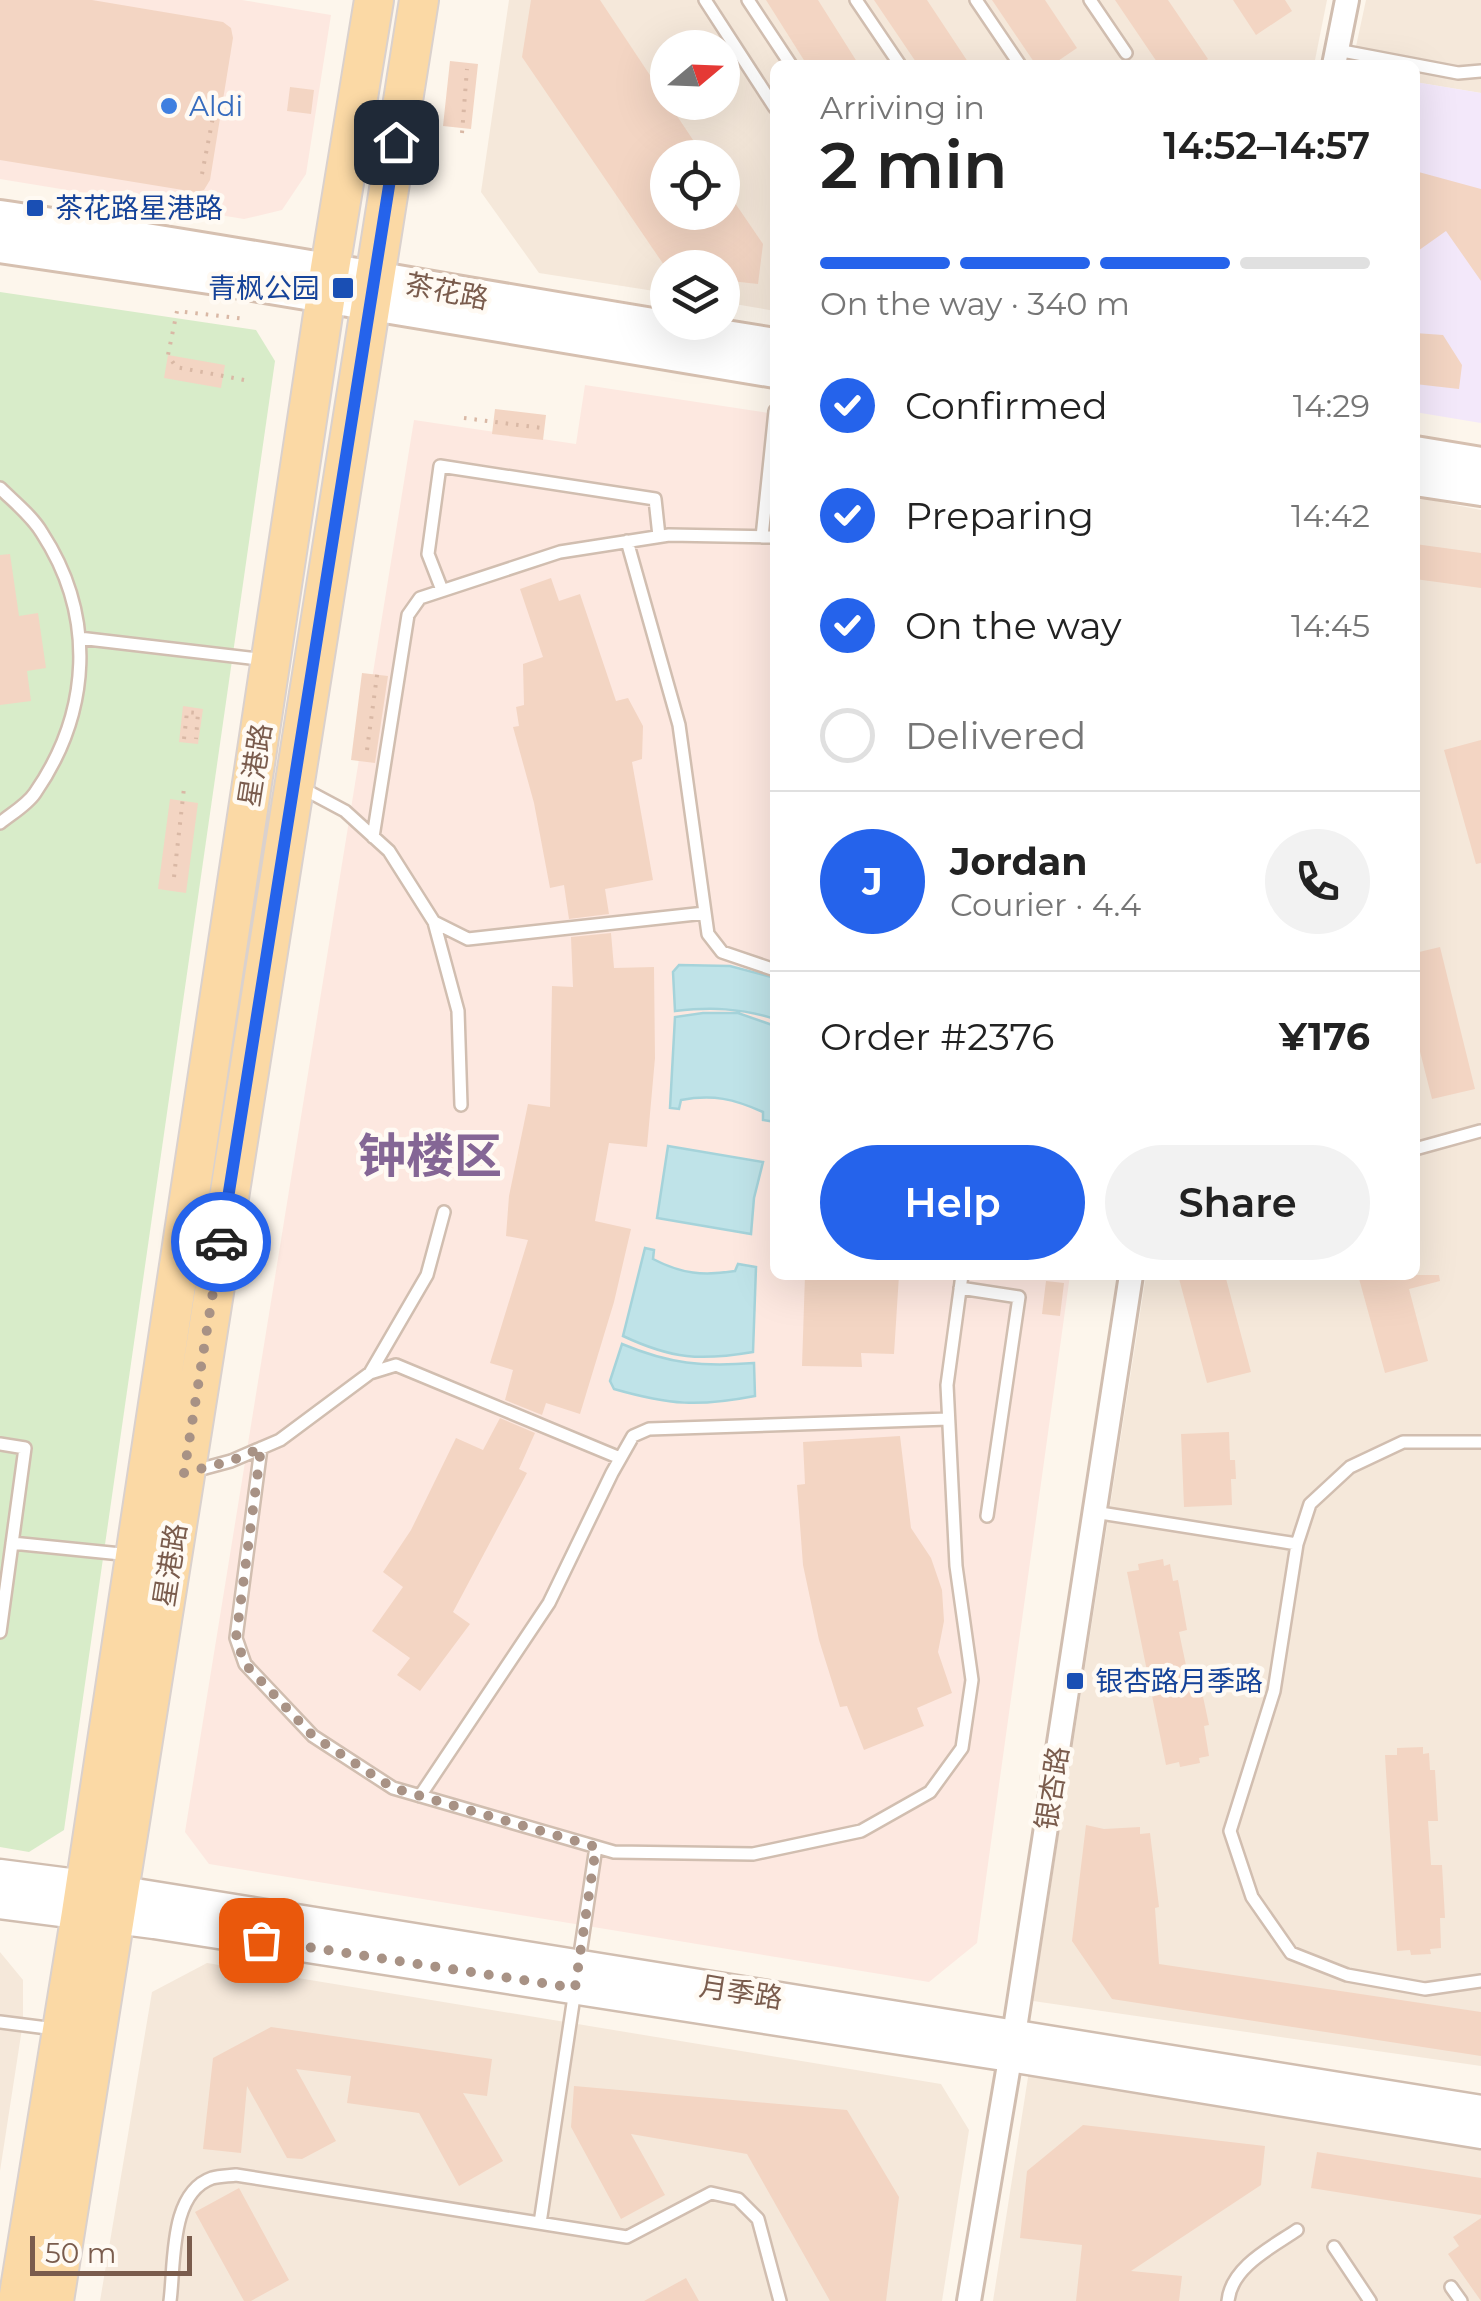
<!DOCTYPE html>
<meta charset="utf-8">
<style>
body{margin:0;font-family:Montserrat,"Noto Sans SC",sans-serif;background:#f2f2f2;color:#222;height:100vh;display:flex;flex-direction:column;font-size:38px;white-space:nowrap}
*{box-sizing:border-box;margin:0}
p{font-size:32px;color:#767676}
.icon{flex:none;width:55px;height:55px;fill:none;stroke:currentColor;stroke-width:2;stroke-linecap:round;stroke-linejoin:round}
.map{position:relative;flex:1;overflow:hidden}
.side{position:absolute;left:770px;top:60px;width:650px;height:1220px;display:flex;flex-direction:column;background:#fff;border-radius:15px;box-shadow:0 10px 40px #0002}
.side>*{flex:none}
.needle{width:65px;rotate:71deg}
.tools{position:absolute;left:650px;top:30px;display:grid;gap:20px}
.tools a{display:grid;place-items:center;width:90px;height:90px;border-radius:50%;background:#fff;box-shadow:0 10px 40px #0002;font-size:50px}
.scale{position:absolute;left:30px;bottom:25px;width:162px;box-sizing:border-box;padding-left:10px;border:5px solid #7a5c4d;border-top:0;font-size:28px;line-height:35px;white-space:nowrap;color:#7a5c4d;-webkit-text-stroke:8px #fffaf3;paint-order:stroke}
.pin{position:absolute;display:grid;place-items:center;width:85px;height:85px;color:#fff;margin:-42px;border-radius:20px;box-shadow:0 5px 15px #0006}
.courier{position:absolute;display:grid;place-items:center;width:100px;height:100px;margin:-50px;border:8px solid #2563eb;border-radius:50%;background:#fff;color:#222;box-shadow:0 2px 12px #0007}
.headline em{font-style:normal;font-weight:600}
.headline div{display:flex;flex-direction:column-reverse}
.headline{display:flex;align-items:center;justify-content:space-between;height:170px;padding:0 50px}
h1{font-size:65px;font-weight:600;line-height:75px}
.bar{display:grid;grid-template-columns:repeat(4,1fr);gap:15px 10px;align-content:center;height:120px;padding:0 50px}
.bar i{height:12px;border-radius:8px;background:#e0e0e0}
.bar .on{background:#2563eb}
.bar p{grid-column:span 4}
.line{display:flex;align-items:center;gap:25px;padding:0 50px;border-top:2px solid #e0e0e0}
.line div{flex:1}
.round{display:grid;place-items:center;flex:none;width:105px;height:105px;border-radius:52px;background:#f2f2f2}
ol{padding:0 50px;list-style:none}
li{display:flex;align-items:center;gap:30px;height:110px}
li p{margin-inline-start:auto}
li .icon{padding:10px;border-radius:50%;background:#2563eb;color:#fff;stroke-width:4}
li:last-child{color:#767676}
li i{width:55px;height:55px;border:5px solid #e0e0e0;border-radius:50%}
.action{display:flex;gap:20px;margin-top:auto;padding:20px 50px}
.action a{flex:1;height:115px;border-radius:60px;background:#2563eb;color:#fff;font-size:40px;font-weight:600;line-height:115px;text-align:center}
.action a+a{background:#f2f2f2;color:#222}
.map>svg:first-child{display:block}
.residential{fill:#f5e8da;fill-rule:evenodd}
.commercial{fill:#fde8e0}
.education{fill:#f3e8fa}
.green{fill:#d8ecc9}
.water{fill:#bfe3e8;stroke:#a5d3da;stroke-width:2.5}
.building{fill:#f3d5c3}
.lines{fill:none;stroke-linecap:round;stroke-linejoin:round}
.service-casing{stroke:#d1beb0;stroke-width:16}
.minor-casing{stroke:#d1beb0;stroke-width:28}
.tertiary-casing{stroke:#d1beb0;stroke-width:35}
.secondary-casing{stroke:#d6c0b0;stroke-width:38}
.primary-casing{stroke:#dad1cd;stroke-width:42}
.path{stroke:#d9b8a5;stroke-width:4;stroke-dasharray:2.5 8;stroke-linecap:butt}
.service{stroke:#fff;stroke-width:11}
.minor{stroke:#fff;stroke-width:22}
.tertiary{stroke:#fff;stroke-width:30}
.secondary{stroke:#fff;stroke-width:32}
.primary{stroke:#fbd9a5;stroke-width:38}
.done{stroke:#a89285;stroke-width:10;stroke-dasharray:0 18}
.route{stroke:#2563eb;stroke-width:12}
.shop-dot{fill:#3f7fe0;stroke:#fffaf3;stroke-width:4}
.transit-dot{fill:#1a4fb4;stroke:#fffaf3;stroke-width:4}
.labels{text-anchor:middle;dominant-baseline:central;stroke-width:9;stroke-linejoin:round;paint-order:stroke}
.shop-label{font-size:28px;fill:#366cbe;stroke:#fffaf3;text-anchor:start}
.transit-label{font-size:28px;fill:#164399;stroke:#fffaf3;text-anchor:start}
.street-label{font-size:28px;fill:#7a5c4d;stroke:#fffaf3}
.town-label{font-size:48px;font-weight:bold;fill:#846695;stroke:#fffaf3}
</style>
<div class="map">
<svg width="1481" height="2301" viewBox="0 0 1481 2301">
<rect width="100%" height="100%" fill="#fdf6ec"/>
<path class="residential" d="M509,0H1327L1314,65H775V311L723,302L722,268H668L667,293L539,273L481,192ZM668,48H722V102H668ZM668,158H722V212H668Z
M1366,0H1481V93L1415,82V65H1352Z
M1415,497L1481,510V2066L1033,2001L1146,1275H1415Z
M0,1952L23,1980V2022L0,2171Z
M207,1963L941,2084L969,2130L942,2301H100L152,1992Z
M1029,2071L1481,2148V2301H993Z"/>
<path class="commercial" d="M0,0H242L331,15L306,174L282,210L244,219L0,179Z
M585,385L775,414V1275H1070L977,1943L929,1982L209,1864L185,1832L414,420L576,444Z"/>
<path class="education" d="M1415,82L1481,93V423L1415,412Z"/>
<path class="green" d="M0,292L256,330L275,361L64,1830L29,1852L0,1847Z"/>
<path class="water" d="M679,965L730,966L775,978V1019C740,1008 711,1007 675,1011L673,972Z
M703,1013H738L775,1026V1122L763,1120V1112C734,1099 713,1094 681,1100L679,1109L670,1108L675,1017Z
M668,1146L763,1162L754,1198L751,1234L657,1218Z
M645,1248L654,1250L653,1259C682,1274 703,1276 735,1271L738,1264L756,1267L753,1352C700,1361 672,1359 623,1336Z
M622,1344C670,1364 702,1367 754,1363L755,1396C698,1407 670,1405 614,1389L610,1381Z"/>
<path class="building" d="M0,0H92L223,22L231,28L233,38L210,180L204,190L195,192L0,160Z
M531,0H600L705,158H668V212H722V184L763,244L758,284L722,280V268H666L522,57Z
M766,0H818L859,65H807Z
M874,0H927L970,65H918Z
M992,0H1045L1077,48L1052,65H1036Z
M1115,0H1168L1208,59L1199,65H1159Z
M1233,0H1285L1292,11L1256,35Z
M450,61L478,64L471,129L443,126Z
M290,87L314,90L311,114L287,111Z
M1415,171L1481,189V281L1446,231L1415,253Z
M1415,333L1443,335L1462,365L1459,389L1415,384Z
M168,355L225,365L221,388L164,378Z
M495,409L546,415L543,440L492,434Z
M1415,544L1481,553V588L1415,579Z
M10,554L19,616L38,613L46,668L27,671L31,701L0,705V555Z
M551,578L559,601L580,594L616,701L628,698L643,726L642,759L632,762L653,880L605,889L609,914L569,919L564,885L550,888L534,803L513,727L519,726L516,707L524,705L523,664L543,657L520,589Z
M362,673L388,676L375,763L351,760Z
M183,706L203,709L198,744L179,742Z
M1481,740V863L1476,864L1444,750Z
M170,799L198,803L186,893L158,889Z
M611,933L614,968L654,967L655,1058L647,1147L609,1143L595,1221L631,1229L614,1302L580,1414L546,1403L542,1415L505,1400L513,1370L490,1363L528,1240L506,1236L509,1196L528,1104L550,1107L552,986L573,987L571,937Z
M1440,947L1475,1089L1432,1099L1415,1032V953Z
M805,1275H899L894,1354L861,1353L862,1367L802,1366Z
M1178,1275H1225L1251,1372L1207,1383Z
M1358,1275H1439L1440,1281L1409,1289L1428,1361L1385,1373Z
M1046,1281L1064,1283L1060,1316L1042,1314Z
M500,1418L535,1433L519,1469L527,1473L453,1612L470,1624L420,1691L397,1675L410,1658L372,1631L403,1587L383,1572L411,1530L456,1438L483,1450Z
M1229,1432L1230,1460H1235L1236,1479H1231L1232,1505L1184,1507L1181,1434Z
M900,1436L911,1528L931,1558L942,1590L944,1621L938,1652L952,1693L917,1708L924,1726L864,1750L847,1706L840,1707L819,1640L803,1565L797,1485L805,1484L803,1442Z
M1163,1559L1164,1566L1170,1564L1173,1581L1178,1580L1187,1630L1179,1632L1188,1675L1198,1673L1209,1725L1204,1726L1209,1756L1199,1758L1200,1763L1180,1767L1179,1762L1166,1765L1127,1572L1139,1570L1138,1564Z
M1423,1747V1754L1429,1753L1430,1770H1435L1438,1821H1428L1431,1865H1442L1445,1918H1440L1441,1948L1430,1949L1431,1954L1411,1955L1410,1950L1397,1951L1385,1755H1397V1748Z
M1086,1825L1104,1829L1140,1827V1834L1150,1833L1159,1907L1155,1908L1159,1964L1481,2012V2056L1112,1999L1072,1941Z
M271,2027L492,2059L487,2096L463,2093L503,2161L459,2186L419,2113L347,2103L351,2076L296,2069L336,2141L302,2159L287,2158L247,2086L241,2153L203,2149L213,2058Z
M574,2086L847,2110L899,2197L886,2301H830L747,2154L631,2134L665,2195L621,2219L571,2127Z
M1083,2125L1265,2146L1261,2185L1131,2271L1182,2276L1179,2301H1076L1082,2245L1020,2238L1027,2171Z
M1317,2152L1481,2178V2215L1311,2188Z
M239,2188L289,2280L251,2301H244L195,2212Z
M1481,2218V2301L1448,2254L1459,2246L1453,2237Z
M686,2278L699,2301H644Z"/>
<g class="lines">
<g class="service-casing">
<path id="service" d="M705,0L775,108
M748,0L791,65
M856,0L900,65
M976,0L1020,65
M1090,0L1126,53
M1337,50L1458,73L1481,71
M0,488C14,502 32,516 42,533C96,616 91,712 35,793C27,805 11,814 0,823
M762,537L775,411
M627,541L679,725L708,934L722,952L775,970
M442,590L428,554L440,466L655,499L659,536
M79,638L267,660
M300,787L345,811L389,851L434,922L458,1011L461,1105
M373,837L408,615L420,598L560,552L669,535L775,537
M434,922L468,939L705,913
M1415,1149L1480,1131
M960,1288L1019,1297L987,1516
M370,1373L396,1365L620,1458
M1481,1442H1403L1350,1467L1310,1504L1297,1544L1274,1691L1230,1831L1252,1897L1291,1953L1347,1975L1425,1989L1481,1981
M0,1444L25,1448L0,1632
M261,1448L236,1638L245,1664L313,1736L393,1788L614,1852L753,1854L861,1831L930,1792L962,1748L972,1680L956,1566L947,1385L962,1275
M194,1471L231,1461L280,1440L370,1373L427,1275L444,1212
M1094,1512L1297,1544
M12,1543L131,1555
M420,1796L549,1603L612,1473L633,1436L649,1429L948,1419
M579,1961L596,1847
M0,2022L55,2029
M540,2223L575,1990
M1334,2247L1370,2301
M1451,2287L1461,2301
M170,2301C175,2264 169,2193 212,2178C220,2176 229,2176 236,2175L627,2237L711,2193L738,2199L758,2219L780,2301
M1228,2301C1231,2267 1272,2247 1297,2230"/>
</g>
<g class="minor-casing">
<path id="minor" d="M1334,65L1347,0
M969,2301L1014,2035L1131,1275"/>
</g>
<g class="tertiary-casing">
<path id="tertiary" d="M0,1875L85,1886L1481,2111
M0,1903L154,1923L1010,2056L1481,2133"/>
</g>
<g class="secondary-casing">
<path id="secondary" d="M0,217C259,256 516,304 775,345
M0,246L223,279L775,371
M1415,453L1481,464
M1415,479L1481,489"/>
</g>
<g class="primary-casing">
<path id="primary" d="M18,2301L81,1913L330,268L374,0
M54,2301L419,0"/>
</g>
<path class="path" d="M462,133L467,69
M202,174L214,112
M244,380L176,367L168,355L177,311L246,319
M464,418L542,428
M184,739L187,712L198,713L196,739
M367,750L378,668
M174,877L184,788"/>
<use href="#service" class="service"/>
<use href="#minor" class="minor"/>
<use href="#tertiary" class="tertiary"/>
<use href="#secondary" class="secondary"/>
<use href="#primary" class="primary"/>
</g>
<g class="lines">
<path class="done" d="M221,1242L184,1473L231,1461L261,1448L236,1638L245,1664L313,1736L393,1788L596,1847L575,1988L261,1940"/>
<path class="route" d="M221,1242L396,142"/>
</g>
<circle class="shop-dot" cx="169" cy="106" r="10"/>
<g class="transit-dot">
<rect x="25" y="198" width="20" height="20" rx="5"/>
<rect x="331" y="276" width="24" height="24" rx="5"/>
<rect x="1065" y="1671" width="20" height="20" rx="5"/>
</g>
<g class="labels">
<g class="shop-label">
<text x="189" y="106">Aldi</text>
</g>
<g class="transit-label">
<text x="55" y="208">茶花路星港路</text>
<text x="320" y="288" text-anchor="end">青枫公园</text>
<text x="1095" y="1681">银杏路月季路</text>
</g>
<g class="street-label">
<text transform="translate(447 291) rotate(11)">茶花路</text>
<text transform="translate(255 765) rotate(-81)">星港路</text>
<text transform="translate(170 1565) rotate(-81)">星港路</text>
<text transform="translate(1052 1788) rotate(-81)">银杏路</text>
<text transform="translate(741 1992) rotate(9)">月季路</text>
</g>
<g class="town-label">
<text x="430" y="1156">钟楼区</text>
</g>
</g>
</svg>
<div class="tools">
<a><svg class="needle" viewBox="-14 -14 28 28"><path d="M0-13l5 13h-10z" fill="#e53935"/><path d="M0 13l5-13h-10z" fill="#767676"/></svg></a>
<a><svg class="icon" aria-label="locate" viewBox="0 0 24 24"><circle cx="12" cy="12" r="6"/><path d="M12 2v4M12 18v4M2 12h4M18 12h4"/></svg></a>
<a><svg class="icon" aria-label="layers" viewBox="0 0 24 24"><path d="M12 4l9 5-9 5-9-5zM3 14l9 5 9-5"/></svg></a>
</div>
<div class="scale">50 m</div>
<div class="pin" style="left:261px;top:1940px;background:#ea580c"><svg class="icon" aria-label="bag" viewBox="0 0 24 24"><path d="M5 8h14l-1 12H6zM9 8a3 3 0 0 1 6 0"/></svg></div>
<div class="pin" style="left:396px;top:142px;background:#1f2937"><svg class="icon" aria-label="home" viewBox="0 0 24 24"><path d="M3 11l9-7 9 7M6 9v11h12V9"/></svg></div>
<div class="courier" style="left:221px;top:1242px"><svg class="icon" aria-label="car" viewBox="0 0 24 24"><path d="M5 17H2v-5l4-1 3-4h7l3 4 3 1v5h-3M9 17h6M6 11h13"/><circle cx="7" cy="17" r="2"/><circle cx="17" cy="17" r="2"/></svg></div>
<section class="side">
<div class="headline"><div><h1>2 min</h1><p>Arriving in</p></div><em>14:52–14:57</em></div>
<div class="bar"><i class="on"></i><i class="on"></i><i class="on"></i><i></i><p>On the way · 340 m</p></div>
<ol>
<li><svg class="icon" aria-label="check" viewBox="0 0 24 24"><path d="M5 12l5 5 9-10"/></svg>Confirmed<p>14:29</p></li>
<li><svg class="icon" aria-label="check" viewBox="0 0 24 24"><path d="M5 12l5 5 9-10"/></svg>Preparing<p>14:42</p></li>
<li><svg class="icon" aria-label="check" viewBox="0 0 24 24"><path d="M5 12l5 5 9-10"/></svg>On the way<p>14:45</p></li>
<li><i></i>Delivered</li>
</ol>
<div class="line" style="height:180px"><b class="round" style="background:#2563eb;color:#fff">J</b><div><b>Jordan</b><p>Courier · 4.4</p></div><a class="round"><svg class="icon" aria-label="phone" viewBox="0 0 24 24"><path d="M5 4h4l2 5-3 2q2 4 5 5l2-3 5 2v4C11 20 4 13 5 4z"/></svg></a></div>
<div class="line" style="height:130px"><div>Order #2376</div><b>¥176</b></div>
<div class="action"><a>Help</a><a>Share</a></div>
</section>
</div>
